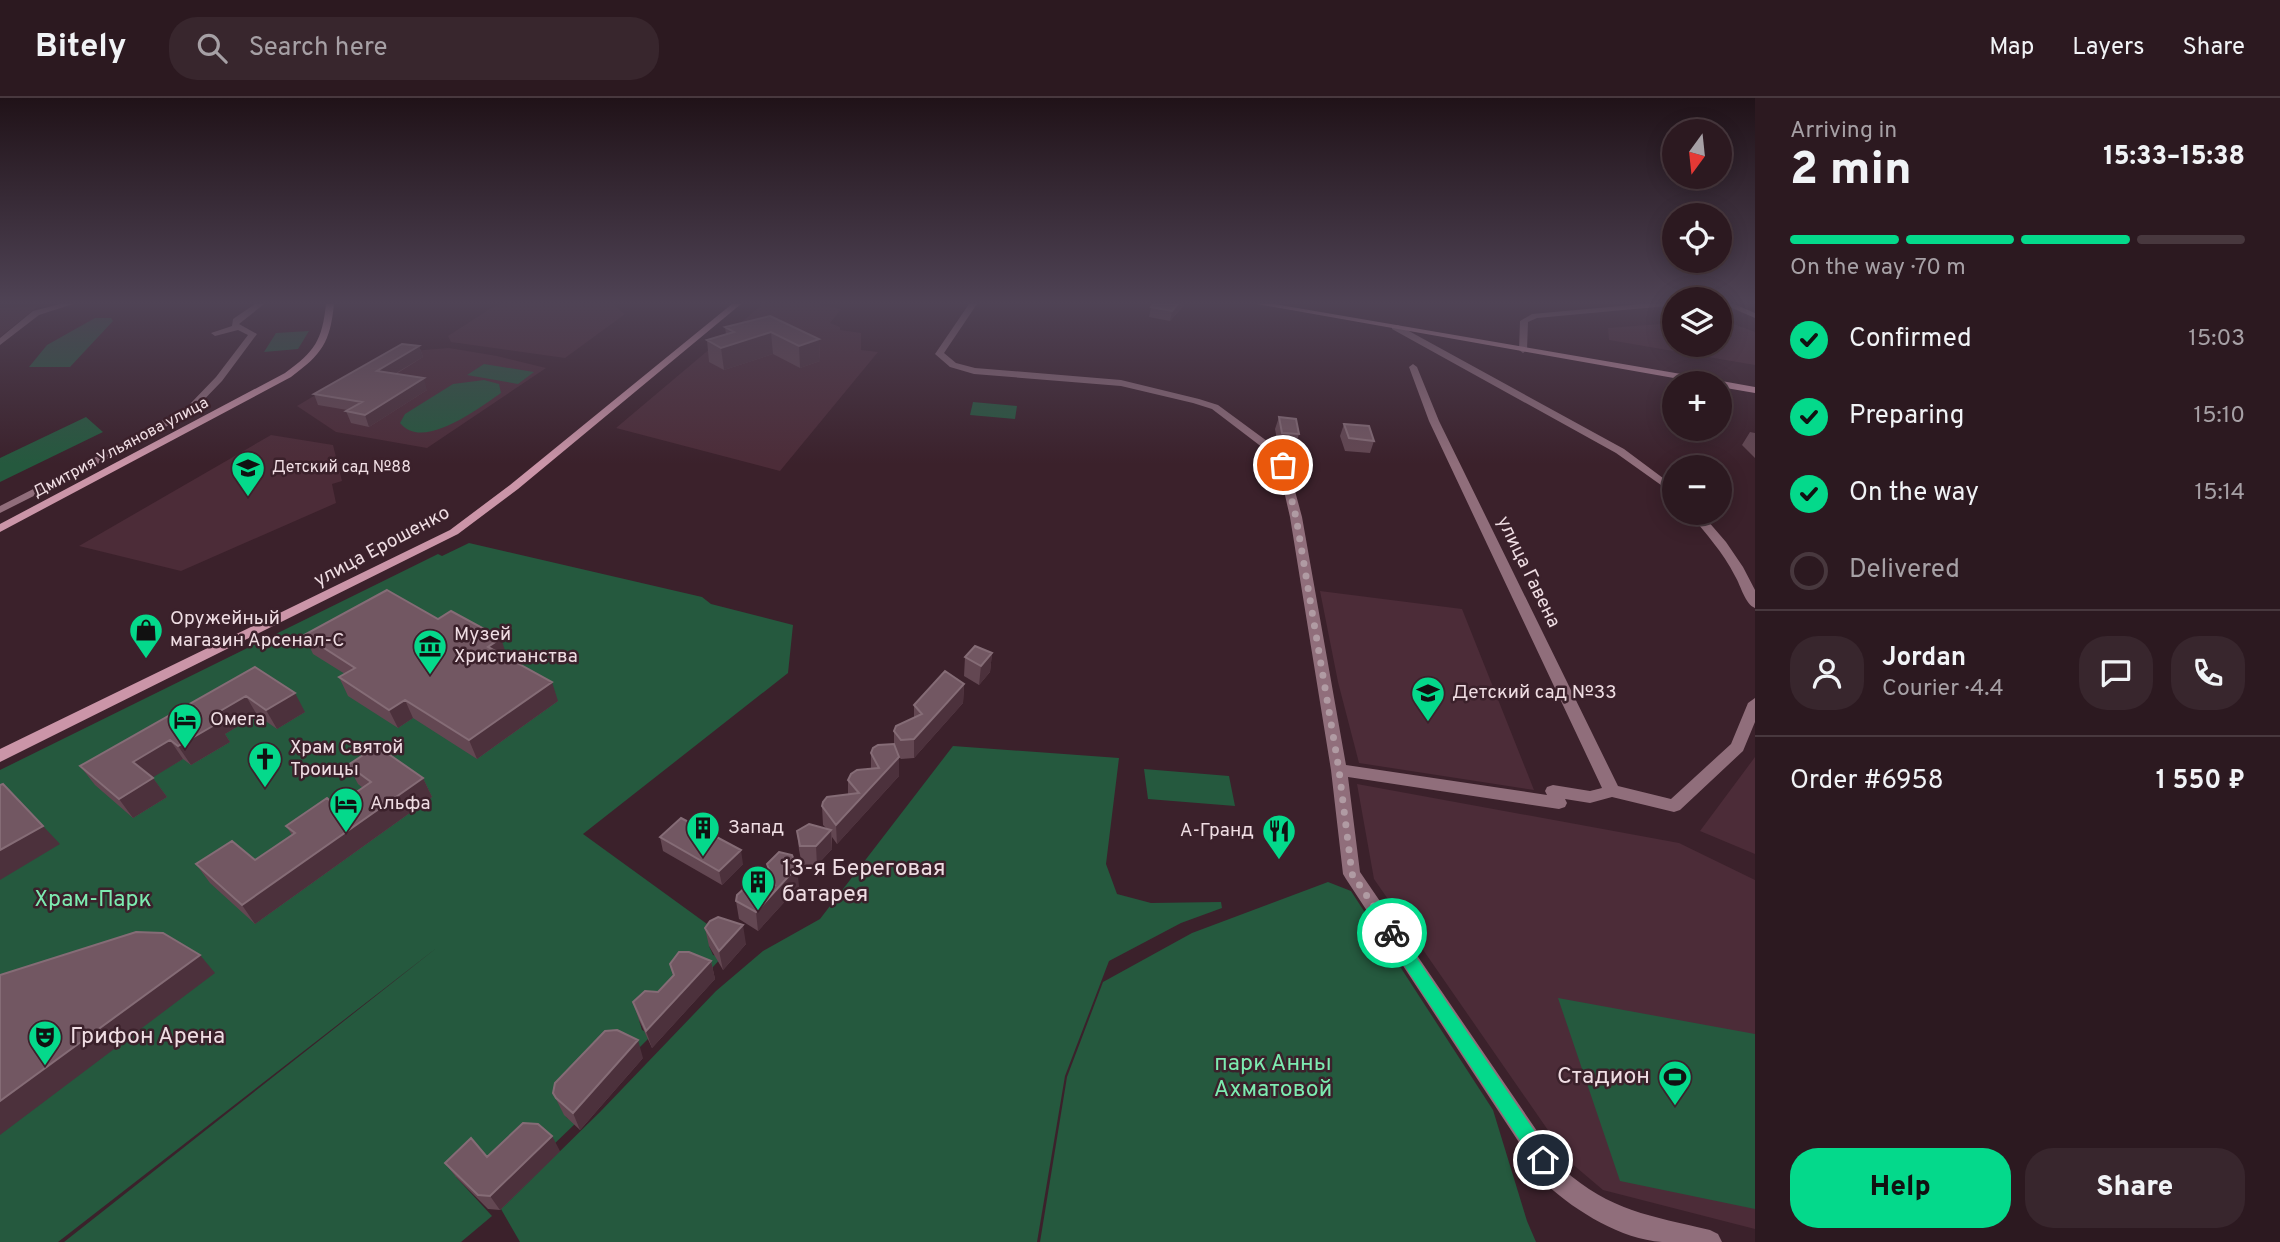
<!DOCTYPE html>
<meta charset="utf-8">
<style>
body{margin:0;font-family:Overpass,sans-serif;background:#38262d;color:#f1f3f6;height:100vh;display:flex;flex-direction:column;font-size:26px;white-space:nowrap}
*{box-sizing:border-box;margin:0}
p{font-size:23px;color:#a6a0a5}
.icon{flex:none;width:38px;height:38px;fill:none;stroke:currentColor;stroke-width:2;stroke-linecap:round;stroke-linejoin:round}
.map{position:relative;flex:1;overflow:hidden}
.panel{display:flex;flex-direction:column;background:#2c1920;width:525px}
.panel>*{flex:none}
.needle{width:46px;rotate:195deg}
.tools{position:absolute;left:1662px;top:21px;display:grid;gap:14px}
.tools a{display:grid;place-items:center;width:70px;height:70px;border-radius:50%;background:#2c1920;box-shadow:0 4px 18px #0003,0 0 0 2px #48383e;font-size:35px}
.pin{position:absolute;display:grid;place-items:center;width:60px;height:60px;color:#fff;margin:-30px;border:4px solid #fff;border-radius:50%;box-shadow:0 2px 7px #0007}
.courier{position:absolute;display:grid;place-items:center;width:70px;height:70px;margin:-35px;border:5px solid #04d98b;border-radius:50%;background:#fff;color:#222;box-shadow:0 2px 9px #0007}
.summary em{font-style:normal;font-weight:800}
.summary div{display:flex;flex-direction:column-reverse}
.summary{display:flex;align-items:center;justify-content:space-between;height:119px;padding:0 35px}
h1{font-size:46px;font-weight:800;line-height:52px}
.bar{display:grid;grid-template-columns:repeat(4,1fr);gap:10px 7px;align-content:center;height:84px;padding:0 35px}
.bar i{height:9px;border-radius:5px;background:#48383e}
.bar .on{background:#04d98b}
.bar p{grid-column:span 4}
.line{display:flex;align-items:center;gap:18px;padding:0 35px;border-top:2px solid #48383e}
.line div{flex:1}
.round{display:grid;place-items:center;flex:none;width:74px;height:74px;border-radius:28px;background:#38262d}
ol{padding:0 35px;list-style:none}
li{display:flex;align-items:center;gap:21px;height:77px}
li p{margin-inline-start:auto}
li .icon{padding:7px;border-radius:50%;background:#04d98b;color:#111;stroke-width:4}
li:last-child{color:#a6a0a5}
li i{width:38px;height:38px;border:4px solid #48383e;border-radius:50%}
.button{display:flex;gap:14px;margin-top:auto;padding:14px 35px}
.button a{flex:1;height:80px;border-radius:28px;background:#04d98b;color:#111;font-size:28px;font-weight:800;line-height:80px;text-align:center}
.button a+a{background:#38262d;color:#f1f3f6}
header{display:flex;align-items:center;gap:42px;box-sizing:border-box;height:98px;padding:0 35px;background:#2c1920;border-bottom:2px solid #48383e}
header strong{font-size:33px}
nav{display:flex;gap:38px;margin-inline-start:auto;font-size:24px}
.search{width:490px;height:63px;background:#38262d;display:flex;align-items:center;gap:18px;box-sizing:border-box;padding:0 24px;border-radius:28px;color:#a6a0a5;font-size:26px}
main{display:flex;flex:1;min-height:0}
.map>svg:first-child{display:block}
.built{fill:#4c2c38}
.green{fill:#25593e}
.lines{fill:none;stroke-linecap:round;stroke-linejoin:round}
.minor{fill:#906e7b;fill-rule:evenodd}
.tertiary{fill:#906e7b;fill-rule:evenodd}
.secondary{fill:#cb95a8;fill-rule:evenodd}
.wall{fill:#634752}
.shaded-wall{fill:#4c313c}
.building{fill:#725762;stroke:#856c76;stroke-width:2}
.route{fill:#04d98b}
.done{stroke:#b09ba3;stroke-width:7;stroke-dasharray:0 12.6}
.labels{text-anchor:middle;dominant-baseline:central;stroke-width:5;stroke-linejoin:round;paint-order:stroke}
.far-street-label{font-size:16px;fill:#efdde3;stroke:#3b212b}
.far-poi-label{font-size:16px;fill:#efdde3;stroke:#3b212b;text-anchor:start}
.street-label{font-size:19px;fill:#efdde3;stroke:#3b212b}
.poi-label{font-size:19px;fill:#efdde3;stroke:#3b212b;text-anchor:start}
.near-poi-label{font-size:23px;fill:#efdde3;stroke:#3b212b;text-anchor:start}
.near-park-label{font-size:23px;fill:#7cebb0;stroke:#3b212b}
</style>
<header>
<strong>Bitely</strong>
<div class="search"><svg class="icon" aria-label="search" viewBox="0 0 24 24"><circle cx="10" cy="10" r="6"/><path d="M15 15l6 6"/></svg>Search here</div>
<nav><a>Map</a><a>Layers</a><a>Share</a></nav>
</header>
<main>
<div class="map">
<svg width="1755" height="1144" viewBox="0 0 1755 1144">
<rect width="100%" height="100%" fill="#3b212b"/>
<path class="built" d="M503,206H613L625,216L565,260L451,244L448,238L493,209Z
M763,206H817L841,211L830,225L840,229V232L861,235V252L878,254L780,373L616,330Z
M38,208L0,239V210Z
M1720,221L1755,234V267L1609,242L1608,230L1675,225V247H1720Z
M449,250L497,258L546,270L427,350L336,334L297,308L386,255Z
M271,337L333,347L342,383L332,386L336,405L181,473L79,448Z
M1320,493L1462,511L1534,692L1359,665L1338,584Z
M1755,659V756L1700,733Z
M1357,686L1679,745L1755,782V1131L1603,1092L1570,1064L1374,781Z"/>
<path class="green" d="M95,220H111L113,223L70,269H29L47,247Z
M309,233L298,251L264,254L276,235Z
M484,266L534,274L518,286L467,277Z
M484,282L499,286L501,295C480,309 423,354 400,325L405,316L453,286Z
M973,304L1017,308L1015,321L970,317Z
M86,319L103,334L0,384V360Z
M469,445L702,499L711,506L793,527L788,575L583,736L725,839L709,848L713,857L722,859L703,880L639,922L642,932L652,937L630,959L562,1012L567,1020L577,1024L551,1049L456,1079L492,1118L461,1144H64L439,848L58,1144H0V672L438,456L442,458Z
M953,648L1119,660L1106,766L1117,796L1151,805L1221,804L1222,810L1181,825L1109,863L1065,978L1037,1144H520L501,1111L600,1014L716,893L763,853L820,821Z
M1144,671L1229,678L1235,708L1148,701Z
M1328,784L1351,793L1493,1012L1527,1123L1536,1144H1040L1067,979L1103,884L1192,835Z
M1558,900L1755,936V1111L1620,1083Z"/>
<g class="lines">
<path class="minor" d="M60,206H73L39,217L0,247V240L33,213Z
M255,206H264L239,226L257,236L222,283L195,311L139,345L0,415V408L131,341L189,307L216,279L248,237L238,232L215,238L211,235L232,228L233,221Z
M969,206H977L944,255L956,265L975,270L1121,282L1199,301L1218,307L1279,352L1288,367L1302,419L1346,667L1547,697L1545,693L1547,689L1553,687L1590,693L1602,690L1429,323L1409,269L1413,266L1417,269L1439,323L1618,688L1671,701L1731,646L1748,605L1755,600V624L1743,653L1680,712L1674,714L1612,699L1590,705L1565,701L1567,705L1565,709L1559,711L1348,679L1360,774L1563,1071C1610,1113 1651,1118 1710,1132L1718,1136L1722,1144C1702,1144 1682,1144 1662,1144C1621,1141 1577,1114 1547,1087L1346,781L1343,776L1331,672L1290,419L1278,367L1271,356L1212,311L1193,305L1121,288L974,276L950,269L935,256Z
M1392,227H1398L1624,351L1675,389V397L1616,355L1392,231Z
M1689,415H1701L1726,444L1743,469L1755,492V510C1745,506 1741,488 1735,478C1723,454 1706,436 1689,415Z"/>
<path class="tertiary" d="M1642,206H1671L1667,208L1537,220L1528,224L1527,252L1523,255L1519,252L1520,223L1532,216Z
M1723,206H1734L1755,215V220Z"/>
<path class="secondary" d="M326,206H334C330,245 322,256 291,279L0,434V426L285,275C315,253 322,243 326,206Z
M732,206H741L518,391L458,436L0,664V651L450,432L510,387Z
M1257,206H1274L1716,282L1755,289V295L1720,289V285H1702Z"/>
</g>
<path class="wall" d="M1184,207L1170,223L1149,219L1151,209Z
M770,218L819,241L820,263L800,270L773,256L724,272L709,264L707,242L726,236L725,229Z
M419,248L423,259L396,276L427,292L369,329L351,325L346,313L347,312L318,307L314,296Z
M1279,319L1299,336L1295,349L1278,347L1275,331Z
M1344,326L1374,343L1370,355L1345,353L1340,338Z
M1750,334L1755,335V360L1742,347Z
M304,537L507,559L558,603L477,661L413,620L398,630L348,598L339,579L345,576L313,556Z
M992,555L990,574L979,587L964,578L965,559Z
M255,569L305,614L277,631L257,617L225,636L230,644L191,667L183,661L152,679L167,699L133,720L95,687L80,668Z
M964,586L963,605L914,660L901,661L898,658L899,678L837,746L832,739V751L817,767H802L799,752L797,733L826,730L823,727L822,708L848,696V682L871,671V655L894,646V633L914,620V607Z
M348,667L423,680L432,699L255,826L210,785L196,766L255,762L292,737L286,728L336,708L363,690L358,686Z
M660,739L743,766L722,787L663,753Z
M767,766L799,788L758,833L739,821L736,803L770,787Z
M705,830L746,846L723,872L709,848Z
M711,863L715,881L652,950L639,922L633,904L658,894L673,878L670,866Z
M643,960L580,1032L564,1017L553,995Z
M560,1053L500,1112L488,1111L456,1079L445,1065L487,1059Z"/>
<path class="shaded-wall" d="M1178,206H1184L1170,223L1172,213Z
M771,234L773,256L724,272L721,250Z
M819,241L820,263L800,270L799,248Z
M419,248L423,259L381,284L377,273Z
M424,280L427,292L369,329L365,317Z
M501,540L507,559L488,549Z
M992,555L990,574L979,587L981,568Z
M552,584L558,603L477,661L469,642Z
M964,586L963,605L914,660V641Z
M295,595L305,614L277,631L266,612Z
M246,598L257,617L225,636L230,644L191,667L178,648L210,619Z
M405,602L413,620L398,630L389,612Z
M170,642L183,661L147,683L133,664Z
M899,659V678L837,746L836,727Z
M153,680L167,699L133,720L119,701Z
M423,680L432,699L255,826L242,807Z
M43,728L60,746L0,782V752Z
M831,732L832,751L817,767L816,748Z
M741,752L743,766L722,787L719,773Z
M797,769L799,788L758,833L756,814Z
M743,827L746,846L723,872L719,853Z
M200,857L215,875L0,1037V1003Z
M711,863L715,881L652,950L646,933Z
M638,942L643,960L580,1032L573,1015Z
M552,1038L560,1053L500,1112L490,1098Z"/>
<path class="building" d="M1153,206H1178L1172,213L1151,209Z
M770,218L819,241L799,248L771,234L721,250L707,242L734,234L725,229Z
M402,246L419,248L377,273L424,280L365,317L346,313L362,304L314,296Z
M1279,319L1296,321L1299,336L1282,335Z
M1344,326L1369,328L1374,343L1349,340Z
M387,492L438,521L451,513L501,540L488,549L552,584L469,642L405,602L389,612L339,579L355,570L304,537Z
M975,548L992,555L981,568L965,559Z
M255,569L295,595L266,612L246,598L210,619L218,625L178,648L170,642L133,664L153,680L119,701L80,668Z
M945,573L964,586L914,641L901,642L894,633L896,628L922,616L914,607Z
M894,646L899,659L836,727L822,708L823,704L827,699L859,695L848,682L851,676L857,672L879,670L871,655L873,650L878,647Z
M377,648L423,680L242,807L196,766L232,743L255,762L295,735L286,728L327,700L336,708L371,684L348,667Z
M3,686L43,728L0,752V687Z
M681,720L741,752L719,773L660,739Z
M809,726L831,732L816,748H800L797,733Z
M779,754L792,757L797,769L756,814L736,803L737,797L749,786L775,787L767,766Z
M718,819L743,827L719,853L705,830L710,823Z
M136,834L163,835L200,857L0,1003V877Z
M679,854H689L711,863L646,933L633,904L645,893L658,894L674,877L670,866Z
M617,932L638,942L573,1015L556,1000L553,995L555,985L605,933Z
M523,1025L538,1026L552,1038L490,1098L478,1097L445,1065L471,1040L487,1059Z"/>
<linearGradient id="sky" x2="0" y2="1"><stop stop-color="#201218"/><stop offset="0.56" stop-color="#4f4355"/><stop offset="1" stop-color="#4f4355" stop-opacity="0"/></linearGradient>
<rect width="1755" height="366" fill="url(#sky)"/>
<path class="route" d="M1392,829L1397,831L1550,1056L1552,1062L1550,1068L1543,1071L1537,1068L1386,840L1384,835L1386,831Z"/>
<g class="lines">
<path class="done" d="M1283,367L1296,419L1339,672L1352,776L1392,835"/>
</g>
<defs>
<g id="school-pin" transform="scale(1.75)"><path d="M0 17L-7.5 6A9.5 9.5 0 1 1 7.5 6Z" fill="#04d98b" stroke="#3b212b"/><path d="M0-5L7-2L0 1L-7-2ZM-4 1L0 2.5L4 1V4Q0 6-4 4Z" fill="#111"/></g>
<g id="shop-pin" transform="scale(1.75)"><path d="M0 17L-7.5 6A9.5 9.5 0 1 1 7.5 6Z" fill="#04d98b" stroke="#3b212b"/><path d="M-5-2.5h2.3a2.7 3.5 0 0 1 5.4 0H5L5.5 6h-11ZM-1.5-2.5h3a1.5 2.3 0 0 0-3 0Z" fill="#111"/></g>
<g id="museum-pin" transform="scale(1.75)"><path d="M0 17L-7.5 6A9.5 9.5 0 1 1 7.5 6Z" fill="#04d98b" stroke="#3b212b"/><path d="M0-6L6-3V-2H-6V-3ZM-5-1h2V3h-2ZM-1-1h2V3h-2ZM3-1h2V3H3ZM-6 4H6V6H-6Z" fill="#111"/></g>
<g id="hotel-pin" transform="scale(1.75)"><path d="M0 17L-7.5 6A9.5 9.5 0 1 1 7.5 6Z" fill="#04d98b" stroke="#3b212b"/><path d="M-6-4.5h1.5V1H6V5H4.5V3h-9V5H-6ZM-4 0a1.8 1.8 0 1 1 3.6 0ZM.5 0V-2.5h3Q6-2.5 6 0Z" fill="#111"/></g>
<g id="church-pin" transform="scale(1.75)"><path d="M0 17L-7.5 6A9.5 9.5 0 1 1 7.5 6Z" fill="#04d98b" stroke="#3b212b"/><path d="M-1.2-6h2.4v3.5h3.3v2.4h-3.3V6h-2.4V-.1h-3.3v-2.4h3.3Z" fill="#111"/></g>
<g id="building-pin" transform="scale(1.75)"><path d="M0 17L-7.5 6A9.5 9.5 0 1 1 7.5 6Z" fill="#04d98b" stroke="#3b212b"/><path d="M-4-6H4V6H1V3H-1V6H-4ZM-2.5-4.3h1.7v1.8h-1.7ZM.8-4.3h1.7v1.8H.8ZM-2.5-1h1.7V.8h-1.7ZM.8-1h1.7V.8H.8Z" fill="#111"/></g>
<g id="restaurant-pin" transform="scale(1.75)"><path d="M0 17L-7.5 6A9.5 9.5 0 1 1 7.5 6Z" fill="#04d98b" stroke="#3b212b"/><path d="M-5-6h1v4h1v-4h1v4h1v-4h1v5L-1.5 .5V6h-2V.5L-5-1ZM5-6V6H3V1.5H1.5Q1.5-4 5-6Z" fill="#111"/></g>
<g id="theatre-pin" transform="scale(1.75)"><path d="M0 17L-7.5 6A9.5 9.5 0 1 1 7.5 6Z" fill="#04d98b" stroke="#3b212b"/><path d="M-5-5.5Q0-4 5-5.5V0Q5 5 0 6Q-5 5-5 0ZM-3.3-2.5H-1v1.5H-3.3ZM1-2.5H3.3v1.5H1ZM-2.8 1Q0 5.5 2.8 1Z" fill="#111"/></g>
<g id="stadium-pin" transform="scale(1.75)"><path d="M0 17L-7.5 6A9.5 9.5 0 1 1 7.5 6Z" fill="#04d98b" stroke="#3b212b"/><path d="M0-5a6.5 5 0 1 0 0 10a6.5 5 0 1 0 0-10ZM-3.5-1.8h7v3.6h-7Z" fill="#111"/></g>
</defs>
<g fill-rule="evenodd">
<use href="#school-pin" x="248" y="370"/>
<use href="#shop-pin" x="146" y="532"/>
<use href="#museum-pin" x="430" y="548"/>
<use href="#school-pin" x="1428" y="595"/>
<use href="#hotel-pin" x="185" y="622"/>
<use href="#church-pin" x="265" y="661"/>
<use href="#hotel-pin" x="346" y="706"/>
<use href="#building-pin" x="703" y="730"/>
<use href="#restaurant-pin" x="1279" y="733"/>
<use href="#building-pin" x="758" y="784"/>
<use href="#theatre-pin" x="45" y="939"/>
<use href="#stadium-pin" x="1675" y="979"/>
</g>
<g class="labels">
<g class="far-street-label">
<text transform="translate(121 350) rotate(-28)">Дмитрия Ульянова улица</text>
</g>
<g class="far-poi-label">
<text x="272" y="370">Детский сад №88</text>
</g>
<g class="street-label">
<text transform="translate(382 449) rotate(-28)">улица Ерошенко</text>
<text transform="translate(1528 474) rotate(64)">улица Гавена</text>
</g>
<g class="poi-label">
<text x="170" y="521">Оружейный<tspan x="170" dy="22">магазин Арсенал-С</tspan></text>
<text x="454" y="537">Музей<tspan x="454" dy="22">Христианства</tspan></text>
<text x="1452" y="595">Детский сад №33</text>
<text x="210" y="622">Омега</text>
<text x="290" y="650">Храм Святой<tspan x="290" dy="22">Троицы</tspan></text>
<text x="370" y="706">Альфа</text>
<text x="728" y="730">Запад</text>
<text x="1254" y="733" text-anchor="end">А-Гранд</text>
</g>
<g class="near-poi-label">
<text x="782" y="771">13-я Береговая<tspan x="782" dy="26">батарея</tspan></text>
<text x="70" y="939">Грифон Арена</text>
<text x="1650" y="979" text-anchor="end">Стадион</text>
</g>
<g class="near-park-label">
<text x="93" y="802">Храм-Парк</text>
<text x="1273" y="966">парк Анны<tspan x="1273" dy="26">Ахматовой</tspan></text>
</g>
</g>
</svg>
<div class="tools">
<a><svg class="needle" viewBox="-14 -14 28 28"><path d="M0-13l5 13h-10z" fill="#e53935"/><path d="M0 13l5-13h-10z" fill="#a6a0a5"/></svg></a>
<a><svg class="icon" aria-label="locate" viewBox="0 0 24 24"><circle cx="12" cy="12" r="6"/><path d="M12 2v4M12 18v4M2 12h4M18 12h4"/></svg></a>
<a><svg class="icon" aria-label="layers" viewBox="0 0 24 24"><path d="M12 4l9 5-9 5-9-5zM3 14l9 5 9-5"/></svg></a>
<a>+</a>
<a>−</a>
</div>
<div class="pin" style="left:1283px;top:367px;background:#ea580c"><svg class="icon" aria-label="bag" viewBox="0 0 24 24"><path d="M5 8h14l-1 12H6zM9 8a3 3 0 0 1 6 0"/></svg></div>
<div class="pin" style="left:1543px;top:1062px;background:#1f2937"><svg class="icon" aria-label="home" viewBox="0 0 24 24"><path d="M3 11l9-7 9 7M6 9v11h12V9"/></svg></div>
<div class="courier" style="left:1392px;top:835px"><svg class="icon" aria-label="bike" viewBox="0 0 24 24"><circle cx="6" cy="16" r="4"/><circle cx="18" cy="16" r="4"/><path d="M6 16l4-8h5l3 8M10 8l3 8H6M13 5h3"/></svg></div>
</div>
<section class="panel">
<div class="summary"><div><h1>2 min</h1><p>Arriving in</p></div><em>15:33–15:38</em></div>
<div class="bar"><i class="on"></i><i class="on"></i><i class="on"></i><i></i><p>On the way · 70 m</p></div>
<ol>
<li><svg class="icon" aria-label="check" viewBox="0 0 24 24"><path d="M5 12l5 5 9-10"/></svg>Confirmed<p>15:03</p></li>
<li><svg class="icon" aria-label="check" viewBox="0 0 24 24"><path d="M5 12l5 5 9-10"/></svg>Preparing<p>15:10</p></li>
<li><svg class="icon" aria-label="check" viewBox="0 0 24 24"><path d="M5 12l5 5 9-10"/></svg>On the way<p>15:14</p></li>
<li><i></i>Delivered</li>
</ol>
<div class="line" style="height:126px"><a class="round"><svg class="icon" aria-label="person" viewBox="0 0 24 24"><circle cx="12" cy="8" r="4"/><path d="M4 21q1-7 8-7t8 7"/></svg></a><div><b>Jordan</b><p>Courier · 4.4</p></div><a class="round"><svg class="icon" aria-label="chat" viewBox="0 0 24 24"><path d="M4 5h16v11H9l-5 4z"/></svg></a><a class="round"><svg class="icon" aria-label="phone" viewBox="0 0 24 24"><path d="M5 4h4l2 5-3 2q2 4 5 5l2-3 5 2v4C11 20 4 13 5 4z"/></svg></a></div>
<div class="line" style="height:91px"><div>Order #6958</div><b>1 550 ₽</b></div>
<div class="button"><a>Help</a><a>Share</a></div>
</section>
</main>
